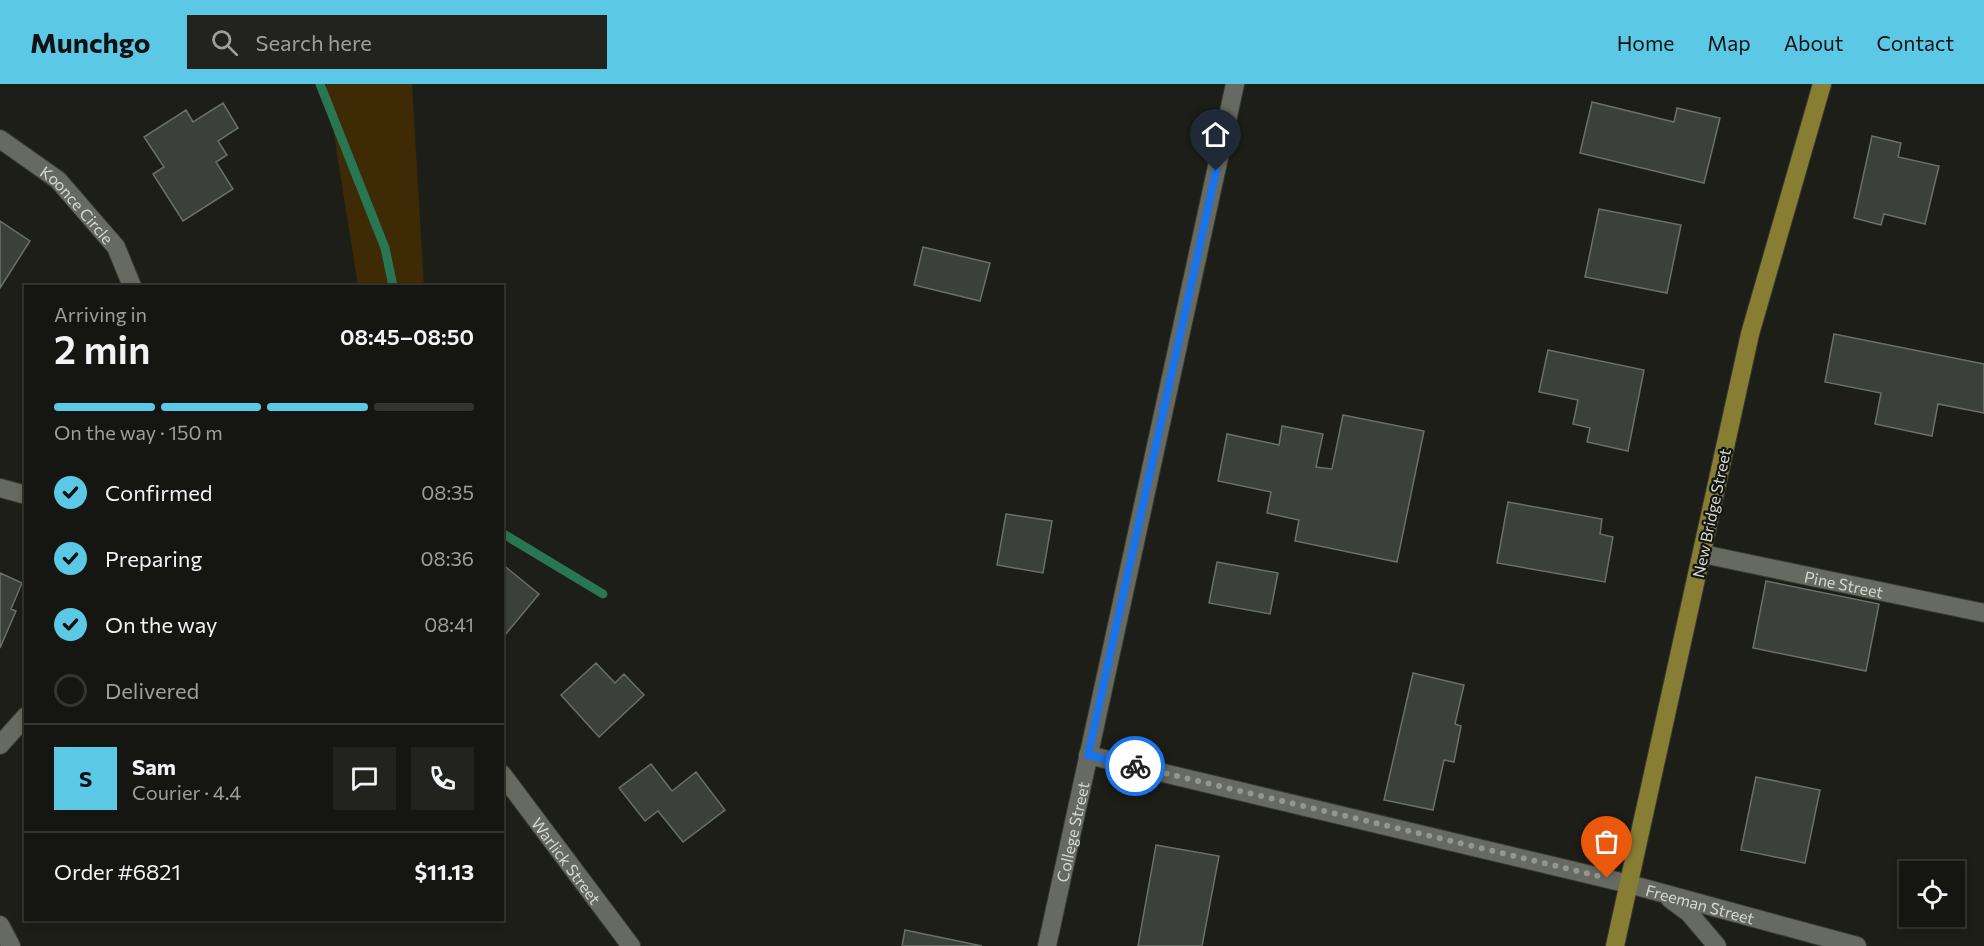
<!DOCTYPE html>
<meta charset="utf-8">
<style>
body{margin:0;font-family:Commissioner,sans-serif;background:#22231f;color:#f1f3f6;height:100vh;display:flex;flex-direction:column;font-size:22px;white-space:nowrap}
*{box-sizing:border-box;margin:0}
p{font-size:20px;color:#9d9f9f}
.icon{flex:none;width:33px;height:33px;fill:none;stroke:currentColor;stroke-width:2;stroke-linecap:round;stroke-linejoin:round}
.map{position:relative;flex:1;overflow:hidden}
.panel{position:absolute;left:24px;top:201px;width:480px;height:636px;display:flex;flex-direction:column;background:#151611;border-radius:0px;box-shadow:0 3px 9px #0003,0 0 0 2px #343531}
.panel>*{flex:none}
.tools{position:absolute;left:1899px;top:777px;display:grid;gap:12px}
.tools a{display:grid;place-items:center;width:66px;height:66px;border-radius:0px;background:#151611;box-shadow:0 3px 9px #0003,0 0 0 2px #343531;font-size:30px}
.pin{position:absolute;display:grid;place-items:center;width:51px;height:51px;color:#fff;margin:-62px -26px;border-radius:50% 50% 50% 0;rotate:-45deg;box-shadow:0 0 6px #0007}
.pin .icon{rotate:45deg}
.courier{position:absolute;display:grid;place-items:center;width:60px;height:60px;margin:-30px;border:4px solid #1a73e8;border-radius:50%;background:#fff;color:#222;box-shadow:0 2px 8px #0007}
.overview em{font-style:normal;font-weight:600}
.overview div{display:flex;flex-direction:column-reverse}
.overview{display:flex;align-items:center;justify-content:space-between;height:102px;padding:0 30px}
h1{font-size:39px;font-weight:600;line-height:45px}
.bar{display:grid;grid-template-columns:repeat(4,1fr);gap:9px 6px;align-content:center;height:72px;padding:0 30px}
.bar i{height:8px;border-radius:4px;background:#343531}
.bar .selected{background:#5bc8e6}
.bar p{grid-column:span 4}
.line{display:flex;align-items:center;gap:15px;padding:0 30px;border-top:2px solid #343531}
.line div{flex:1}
.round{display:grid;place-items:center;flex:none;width:63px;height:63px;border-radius:0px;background:#22231f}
ol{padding:0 30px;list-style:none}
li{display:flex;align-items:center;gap:18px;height:66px}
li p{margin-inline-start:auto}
li .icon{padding:6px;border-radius:50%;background:#5bc8e6;color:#111;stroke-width:4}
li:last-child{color:#9d9f9f}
li i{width:33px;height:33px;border:3px solid #343531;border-radius:50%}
header{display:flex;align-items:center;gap:36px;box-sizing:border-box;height:84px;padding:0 30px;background:#5bc8e6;color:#111}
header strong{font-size:28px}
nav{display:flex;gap:33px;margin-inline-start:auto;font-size:21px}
.search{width:420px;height:54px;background:#22231f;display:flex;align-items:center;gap:15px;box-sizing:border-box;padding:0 21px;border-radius:0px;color:#9d9f9f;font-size:22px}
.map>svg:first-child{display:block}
.green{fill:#3e2a04}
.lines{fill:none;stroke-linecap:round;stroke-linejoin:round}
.stream{stroke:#287652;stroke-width:9}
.building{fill:#3b413a;stroke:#6a7068;stroke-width:1.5}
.minor-casing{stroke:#383a35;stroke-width:20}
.major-casing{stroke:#383a35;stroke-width:20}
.minor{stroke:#676a60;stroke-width:18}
.major{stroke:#877e34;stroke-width:18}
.done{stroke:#949691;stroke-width:6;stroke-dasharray:0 10.8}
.route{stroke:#1a73e8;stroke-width:8}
.labels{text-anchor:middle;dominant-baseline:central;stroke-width:4.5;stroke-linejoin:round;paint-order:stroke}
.street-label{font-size:16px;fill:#d5d7d2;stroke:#13150e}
</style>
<header>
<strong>Munchgo</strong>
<div class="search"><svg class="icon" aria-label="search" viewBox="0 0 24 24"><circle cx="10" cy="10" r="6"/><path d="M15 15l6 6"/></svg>Search here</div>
<nav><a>Home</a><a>Map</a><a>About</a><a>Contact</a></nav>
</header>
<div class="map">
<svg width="1984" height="862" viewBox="0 0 1984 862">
<rect width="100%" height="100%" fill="#1c1e17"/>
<path class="green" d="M326,0H412L424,202H358Z"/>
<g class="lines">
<path class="stream" d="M320,0L385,164L393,202
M502,449L603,510"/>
</g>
<path class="building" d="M1592,18L1674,38L1677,24L1720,34L1704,99L1580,69Z
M223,19L238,44L218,57L227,71L216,78L233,105L183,137L153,90L164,83L144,53L186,26L193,38Z
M1872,52L1901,59L1898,73L1939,82L1925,140L1884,130L1881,141L1854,134Z
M1599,125L1681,141L1667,209L1585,193Z
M0,137L30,157L0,204Z
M923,163L990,179L980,217L914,201Z
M1834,250L1984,280V329L1938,320L1932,352L1875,340L1881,309L1825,298Z
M1548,266L1644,286L1628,367L1587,358L1590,344L1573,340L1578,316L1539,308Z
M1343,331L1424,347L1397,478L1295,457L1299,436L1267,429L1271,408L1218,397L1227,350L1279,361L1282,342L1323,350L1316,383L1332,385Z
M1508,418L1602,435L1600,450L1613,453L1605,498L1497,479Z
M1006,430L1052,437L1043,489L997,481Z
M1217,478L1278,489L1270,530L1209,519Z
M502,480L539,510L505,551L502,549Z
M0,489L22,499L11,525L16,527L0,564Z
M1766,497L1879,520L1866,587L1753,564Z
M596,579L615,599L624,590L644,611L599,653L561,611Z
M1413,589L1464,601L1455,640L1461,642L1454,678L1444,676L1433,726L1384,716Z
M651,680L672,707L696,688L725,726L683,758L658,727L645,737L619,704Z
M1756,693L1820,706L1805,779L1741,766Z
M1156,761L1219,772L1202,862H1138Z
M905,846L982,862H902Z"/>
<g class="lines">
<g class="minor-casing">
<g id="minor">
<path id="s1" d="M0,55L58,96L116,163L132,202"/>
<path d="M0,404L26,411"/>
<path id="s2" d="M1703,470L1984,529"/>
<path d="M0,661L26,632"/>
<path id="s3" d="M1088,671L1629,800L1857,862"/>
<path id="s4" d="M502,690L631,862"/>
<path d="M1670,815L1689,829L1717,862"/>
<path d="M0,841L11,862"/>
<path id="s5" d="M1047,862L1235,0"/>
</g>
</g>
<g class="major-casing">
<path id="major" d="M1615,862L1750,250L1822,0"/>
</g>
<use href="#minor" class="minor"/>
<use href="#major" class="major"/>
</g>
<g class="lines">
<path class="done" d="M1135,682L1607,794"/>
<path class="route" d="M1135,682L1088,671L1216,87"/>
</g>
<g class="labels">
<g class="street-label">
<text stroke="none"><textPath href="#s1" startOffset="102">Koonce Circle</textPath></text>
<text transform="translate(1711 429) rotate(-78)">New Bridge Street</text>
<text stroke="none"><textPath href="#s2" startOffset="144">Pine Street</textPath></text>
<text stroke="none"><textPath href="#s5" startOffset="117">College Street</textPath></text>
<text stroke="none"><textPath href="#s4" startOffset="108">Warlick Street</textPath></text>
<text stroke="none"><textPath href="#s3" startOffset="630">Freeman Street</textPath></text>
</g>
</g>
</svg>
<div class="tools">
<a><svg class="icon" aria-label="locate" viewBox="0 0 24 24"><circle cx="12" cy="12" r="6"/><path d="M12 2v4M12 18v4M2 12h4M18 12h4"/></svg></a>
</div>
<div class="pin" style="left:1607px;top:794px;background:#ea580c"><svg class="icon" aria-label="bag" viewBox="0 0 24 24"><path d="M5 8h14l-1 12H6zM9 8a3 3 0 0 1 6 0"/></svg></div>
<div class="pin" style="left:1216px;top:87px;background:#1f2937"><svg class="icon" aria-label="home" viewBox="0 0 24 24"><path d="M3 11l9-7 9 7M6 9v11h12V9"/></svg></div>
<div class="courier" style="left:1135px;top:682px"><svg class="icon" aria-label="bike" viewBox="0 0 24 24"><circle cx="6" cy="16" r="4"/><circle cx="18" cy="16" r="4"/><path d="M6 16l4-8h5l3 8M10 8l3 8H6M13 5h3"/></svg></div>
<section class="panel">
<div class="overview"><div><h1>2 min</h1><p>Arriving in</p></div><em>08:45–08:50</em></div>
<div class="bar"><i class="selected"></i><i class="selected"></i><i class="selected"></i><i></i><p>On the way · 150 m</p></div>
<ol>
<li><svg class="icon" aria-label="check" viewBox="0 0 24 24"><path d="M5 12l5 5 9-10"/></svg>Confirmed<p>08:35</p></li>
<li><svg class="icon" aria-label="check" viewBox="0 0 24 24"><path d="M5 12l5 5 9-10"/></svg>Preparing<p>08:36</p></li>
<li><svg class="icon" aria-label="check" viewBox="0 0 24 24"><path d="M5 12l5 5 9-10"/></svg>On the way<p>08:41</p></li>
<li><i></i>Delivered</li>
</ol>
<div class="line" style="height:108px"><b class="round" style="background:#5bc8e6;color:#111">S</b><div><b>Sam</b><p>Courier · 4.4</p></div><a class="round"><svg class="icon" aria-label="chat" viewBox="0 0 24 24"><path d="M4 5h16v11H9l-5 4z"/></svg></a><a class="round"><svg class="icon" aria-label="phone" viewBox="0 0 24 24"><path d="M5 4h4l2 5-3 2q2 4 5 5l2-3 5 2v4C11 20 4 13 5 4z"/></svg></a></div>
<div class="line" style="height:78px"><div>Order #6821</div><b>$11.13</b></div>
</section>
</div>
